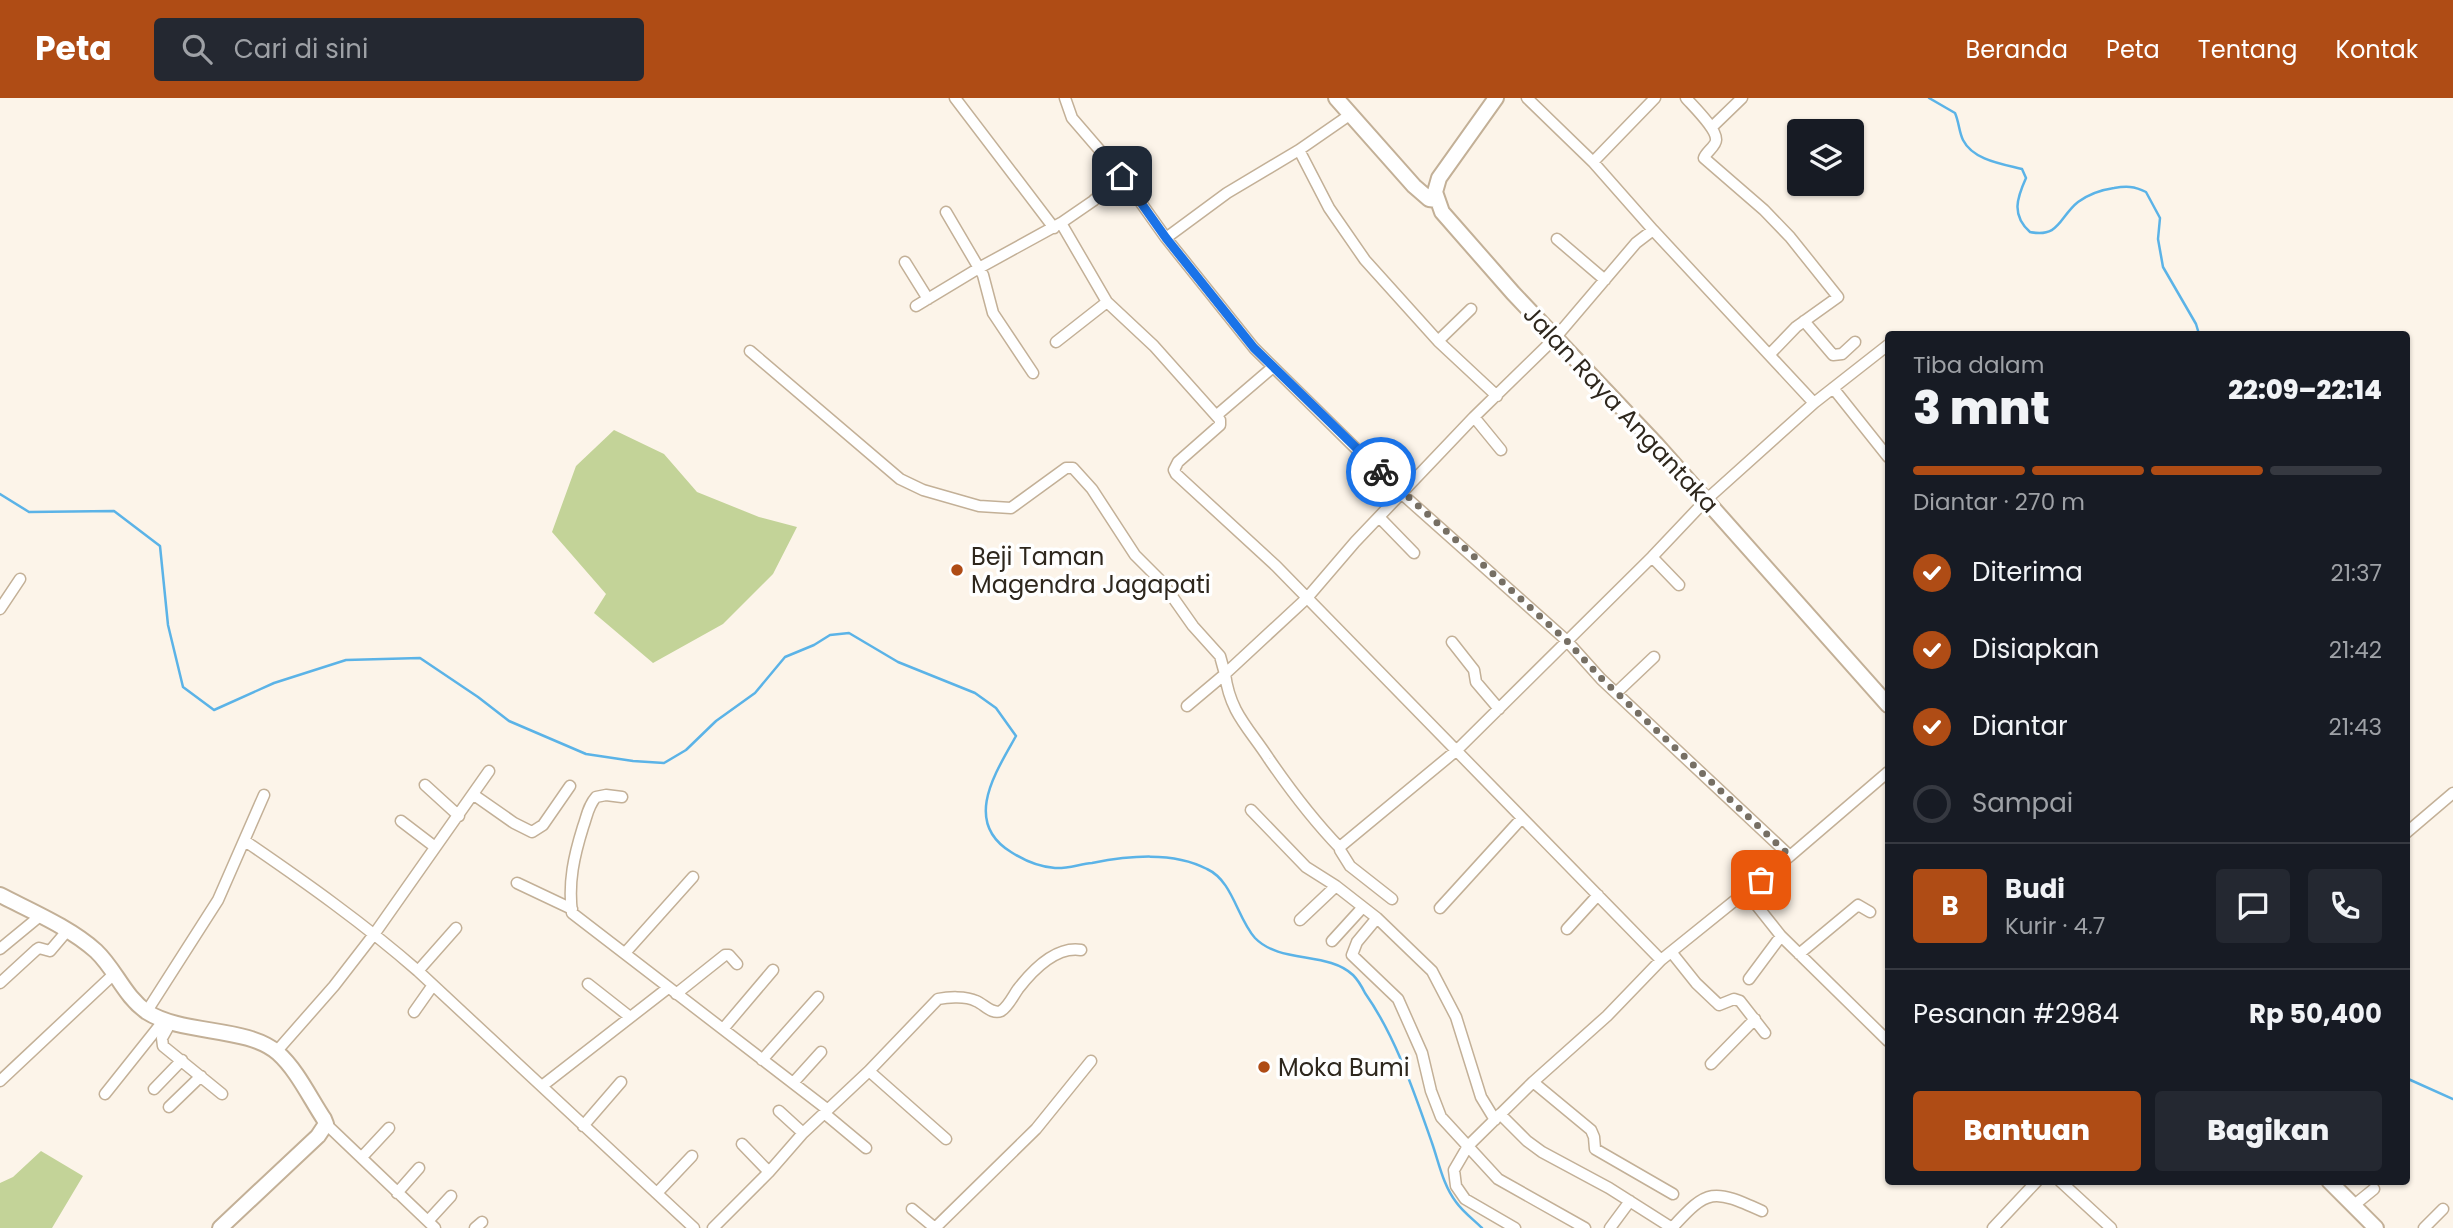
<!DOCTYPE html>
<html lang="id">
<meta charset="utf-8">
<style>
body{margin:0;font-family:Poppins,sans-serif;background:#242831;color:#f1f3f6;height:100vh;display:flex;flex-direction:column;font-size:26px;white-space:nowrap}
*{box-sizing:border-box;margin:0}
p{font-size:23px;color:#9ea1a6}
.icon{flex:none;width:38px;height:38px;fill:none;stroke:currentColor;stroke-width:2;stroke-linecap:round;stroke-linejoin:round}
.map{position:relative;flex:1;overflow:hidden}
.drawer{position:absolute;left:1885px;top:233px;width:525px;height:854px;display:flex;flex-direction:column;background:#171b24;border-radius:7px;box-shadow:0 2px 5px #0004}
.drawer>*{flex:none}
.buttons{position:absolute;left:1787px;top:21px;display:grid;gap:14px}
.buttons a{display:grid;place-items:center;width:77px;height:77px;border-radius:7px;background:#171b24;box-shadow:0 2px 5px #0004;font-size:35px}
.pin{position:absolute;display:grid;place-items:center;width:60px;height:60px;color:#fff;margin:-30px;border-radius:14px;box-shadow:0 4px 10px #0006}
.courier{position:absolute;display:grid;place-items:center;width:70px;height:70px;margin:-35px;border:5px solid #1a73e8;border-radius:50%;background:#fff;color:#222;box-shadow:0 2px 9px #0007}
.overview em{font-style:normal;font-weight:800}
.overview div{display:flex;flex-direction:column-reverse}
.overview{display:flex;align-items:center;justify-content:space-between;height:119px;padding:0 28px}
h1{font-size:46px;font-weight:800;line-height:52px}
.bar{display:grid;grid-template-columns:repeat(4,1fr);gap:10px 7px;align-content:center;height:84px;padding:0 28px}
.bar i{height:9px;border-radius:5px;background:#363941}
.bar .active{background:#af4c15}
.bar p{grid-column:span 4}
.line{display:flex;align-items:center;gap:18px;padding:0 28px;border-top:2px solid #363941}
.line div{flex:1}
.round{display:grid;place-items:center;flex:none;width:74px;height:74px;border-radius:7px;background:#242831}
ol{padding:0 28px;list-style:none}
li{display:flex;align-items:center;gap:21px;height:77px}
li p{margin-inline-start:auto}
li .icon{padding:7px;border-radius:50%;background:#af4c15;color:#fff;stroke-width:4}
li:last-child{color:#9ea1a6}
li i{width:38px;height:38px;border:4px solid #363941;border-radius:50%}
.button{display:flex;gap:14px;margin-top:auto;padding:14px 28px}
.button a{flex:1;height:80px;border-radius:7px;background:#af4c15;color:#fff;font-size:28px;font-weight:800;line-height:80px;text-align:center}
.button a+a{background:#242831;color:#f1f3f6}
header{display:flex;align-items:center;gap:42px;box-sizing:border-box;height:98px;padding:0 35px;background:#af4c15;color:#fff}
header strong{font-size:33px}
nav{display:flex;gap:38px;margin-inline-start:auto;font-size:24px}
.search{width:490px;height:63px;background:#242831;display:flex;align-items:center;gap:18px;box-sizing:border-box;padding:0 24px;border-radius:7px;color:#9ea1a6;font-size:26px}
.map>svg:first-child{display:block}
.green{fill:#c3d398}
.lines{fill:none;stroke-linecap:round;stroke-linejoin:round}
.stream{stroke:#5bb3e7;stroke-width:2.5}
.street-casing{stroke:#c3b097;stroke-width:13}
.secondary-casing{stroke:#c3b097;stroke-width:18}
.street{stroke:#fff;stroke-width:10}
.secondary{stroke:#fff;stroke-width:14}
.done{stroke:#766f64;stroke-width:7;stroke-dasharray:0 12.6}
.route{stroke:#1a73e8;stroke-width:9}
.poi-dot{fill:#af4c15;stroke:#fff;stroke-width:2.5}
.labels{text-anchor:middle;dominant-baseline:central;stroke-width:7;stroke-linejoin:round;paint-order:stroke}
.street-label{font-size:24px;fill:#2e271d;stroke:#fff}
.poi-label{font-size:24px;fill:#2e271d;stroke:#fff;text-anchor:start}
</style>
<header>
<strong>Peta</strong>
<div class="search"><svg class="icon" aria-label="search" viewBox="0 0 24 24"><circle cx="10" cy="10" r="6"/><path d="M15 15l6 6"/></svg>Cari di sini</div>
<nav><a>Beranda</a><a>Peta</a><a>Tentang</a><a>Kontak</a></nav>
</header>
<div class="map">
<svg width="2453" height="1130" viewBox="0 0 2453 1130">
<rect width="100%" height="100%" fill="#fcf4e9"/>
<path class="green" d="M614,332L664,356L697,394L759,419L797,429L773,476L723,526L653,565L594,515L606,496L552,434L576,368Z
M41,1053L83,1078L52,1130H0V1085L13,1079Z"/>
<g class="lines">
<path class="stream" d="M1929,0L1955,15C1959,24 1959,34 1963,42C1973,62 2002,66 2022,71L2026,80C2017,100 2011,117 2030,134C2060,140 2059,119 2078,104C2089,96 2100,92 2114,90C2126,88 2134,88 2146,94L2160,120L2158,141L2163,169L2196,226L2199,236
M0,396L29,414L114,413L160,448L168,527L183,589L214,612L274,585L346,562L420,560L478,599L509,623L586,656L633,663L664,665L686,652L716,623L755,595L785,559L814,547L830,537L849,535L898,564L975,595L996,610L1016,638C996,674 962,724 1011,754C1025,763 1039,769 1055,770C1067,771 1080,766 1092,765C1128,758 1173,753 1207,771C1233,783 1237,820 1255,840C1280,866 1328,853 1353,877C1358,882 1362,889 1365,895C1396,939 1414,994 1432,1045C1439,1065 1443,1087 1456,1104C1463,1114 1474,1122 1482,1130
M2406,980L2453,1001"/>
<g class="street-casing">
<path id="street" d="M955,0L1054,130
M1065,0L1072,20L1122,78L1166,140L1254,250L1402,396L1566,542L1601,581L1790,758
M1527,0L1593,64L1653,132L1814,305
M1686,0C1693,8 1717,31 1716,42C1716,48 1706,54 1704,60L1764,112L1790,139L1838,199L1796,229L1770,256
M1712,29L1742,0
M1299,52L1329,110L1365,162L1438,243L1497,298
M1593,64L1655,0
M1122,78L1093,103L1061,125L1107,204L1154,248L1220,322V327L1178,364L1174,372L1176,376L1276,468L1661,862
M946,114L983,177L993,215L1033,275
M1166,140L1227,95L1299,52L1351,16
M1557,141L1605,182
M905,164L928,201
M916,208L979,170L1061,125
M1804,223L1833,257L1842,256L1855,244
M1438,243L1471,211
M1056,244L1107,204
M750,253L900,381L923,392L979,408L1011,410L1066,370H1073L1092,391L1135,457L1162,484L1193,528L1220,558L1225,576L1307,500L1355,444L1474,319L1556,239L1636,145L1653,132
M1833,290L1888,359
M1217,317L1273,269
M1474,319L1501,352
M1379,419L1414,455
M1652,459L1679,487
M0,511L20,481
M1452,544L1474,572L1476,584L1499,611
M1225,576C1230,615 1249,630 1269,661C1291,693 1313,722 1340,750
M1616,595L1654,559
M1187,608L1225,576
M425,687L459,718
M474,697L514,725L532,734L543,727L570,688
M622,699L606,697L596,699C588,708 587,718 583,729C574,758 568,784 572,815L828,1012
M1251,712L1306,769L1336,788L1377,820L1432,873L1456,919L1481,999L1495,1022
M401,723L435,749
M2406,735L2453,695
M245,743C305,784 363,825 418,873L694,1130
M517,785L572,811
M1746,794L1781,838L1888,943
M1392,801L1350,768L1340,752L1341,748L1457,652L1652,459L1706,402L1814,305L1888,247
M1440,810L1522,720
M1377,820L1357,844L1352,857L1398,901L1422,955L1431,993L1441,1019L1498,1081L1585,1130
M1300,822L1336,788
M1567,831L1598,797
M1332,843L1363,809
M0,851L40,818
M625,855L693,779
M1672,855L1696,885L1716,904L1719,907L1734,901L1740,903L1765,935
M1799,856L1858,807L1870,814
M418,873L456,830
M1749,881L1781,838
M0,885L36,852L39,850L50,853L67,833
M588,886L630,919
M676,896L725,857H729L737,866
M147,913L218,802L264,697
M414,914L433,887
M171,924L162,940L163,948L222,996
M723,931L773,872
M276,954L334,888L375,835L489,673
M762,962L818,899
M1711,966L1755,921
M869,973L946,1041
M0,983L114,876
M1533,984L1591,1032L1594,1039L1595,1051L1673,1096
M793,985L821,954
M542,988L668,890
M154,991L182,962
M105,996L164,922
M169,1009L201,978
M779,1013L803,1035
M824,1015L866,1050
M1500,1016L1527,1043L1542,1054L1609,1090L1672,1130C1708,1090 1713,1091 1762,1113
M326,1026L435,1130
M583,1028L621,984
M742,1046L769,1074
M362,1059L389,1030
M2060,1083L2111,1130
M397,1095L419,1070
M657,1095L692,1058
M2353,1108L2374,1091
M912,1111L935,1130
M428,1123L451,1098
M475,1130L482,1124
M713,1130L769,1074L803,1035L869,973L938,901C948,899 966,898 976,903C984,906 992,917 1001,913C1008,909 1013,898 1018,891C1032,873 1056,848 1081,852
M935,1130L1036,1031L1091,963
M1515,1130L1465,1101L1456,1088L1454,1072L1468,1048L1533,984L1607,918L1661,862L1790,758L1888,674
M1610,1130L1630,1103
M1993,1130L2037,1083
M2424,1130L2443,1111"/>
</g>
<g class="secondary-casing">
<path id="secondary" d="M1336,0L1414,88L1429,101L1437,102
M1496,0L1439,80L1435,94L1442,114L1513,195L1656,346L1888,607
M0,797C31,813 71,830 96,853C116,872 124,898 147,914C183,937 247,928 278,955C297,972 310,1000 324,1021L326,1026L318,1038L220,1130
M2329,1083L2376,1130"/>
</g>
<use href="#street" class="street"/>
<use href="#secondary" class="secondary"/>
</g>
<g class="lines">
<path class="done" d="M1381,374L1566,542L1601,580L1790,758L1761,782"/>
<path class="route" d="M1122,78L1166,140L1254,250L1381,374"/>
</g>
<g class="poi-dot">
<circle cx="957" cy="472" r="7"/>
<circle cx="1264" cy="969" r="7"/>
</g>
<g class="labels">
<g class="street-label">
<text transform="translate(1621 311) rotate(47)">Jalan Raya Angantaka</text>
</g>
<g class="poi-label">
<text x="971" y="458">Beji Taman<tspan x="971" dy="28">Magendra Jagapati</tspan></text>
<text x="1278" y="969">Moka Bumi</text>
</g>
</g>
</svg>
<div class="buttons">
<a><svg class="icon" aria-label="layers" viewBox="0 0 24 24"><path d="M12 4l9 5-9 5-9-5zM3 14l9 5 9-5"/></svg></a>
</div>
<div class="pin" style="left:1761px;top:782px;background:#ea580c"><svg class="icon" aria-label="bag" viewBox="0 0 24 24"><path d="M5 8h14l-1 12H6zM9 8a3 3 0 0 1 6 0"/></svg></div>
<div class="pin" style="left:1122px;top:78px;background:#1f2937"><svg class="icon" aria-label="home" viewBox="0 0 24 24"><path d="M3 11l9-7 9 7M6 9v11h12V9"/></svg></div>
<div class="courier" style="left:1381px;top:374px"><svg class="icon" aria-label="bike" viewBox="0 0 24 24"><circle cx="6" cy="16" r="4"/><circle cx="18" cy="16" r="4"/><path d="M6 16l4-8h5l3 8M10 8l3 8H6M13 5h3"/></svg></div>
<section class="drawer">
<div class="overview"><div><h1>3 mnt</h1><p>Tiba dalam</p></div><em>22:09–22:14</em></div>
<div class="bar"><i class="active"></i><i class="active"></i><i class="active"></i><i></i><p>Diantar · 270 m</p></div>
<ol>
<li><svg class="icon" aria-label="check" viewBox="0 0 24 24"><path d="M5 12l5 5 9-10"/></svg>Diterima<p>21:37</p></li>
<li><svg class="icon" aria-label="check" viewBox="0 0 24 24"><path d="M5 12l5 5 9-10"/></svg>Disiapkan<p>21:42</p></li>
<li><svg class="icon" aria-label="check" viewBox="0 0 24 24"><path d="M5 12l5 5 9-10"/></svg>Diantar<p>21:43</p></li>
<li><i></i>Sampai</li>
</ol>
<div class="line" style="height:126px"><b class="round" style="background:#af4c15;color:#fff">B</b><div><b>Budi</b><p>Kurir · 4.7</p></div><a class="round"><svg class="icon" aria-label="chat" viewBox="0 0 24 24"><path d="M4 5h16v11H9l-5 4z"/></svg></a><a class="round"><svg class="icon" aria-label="phone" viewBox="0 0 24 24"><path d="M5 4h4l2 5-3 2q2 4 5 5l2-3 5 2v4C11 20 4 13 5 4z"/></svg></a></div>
<div class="line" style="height:91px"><div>Pesanan #2984</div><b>Rp 50,400</b></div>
<div class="button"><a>Bantuan</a><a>Bagikan</a></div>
</section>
</div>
